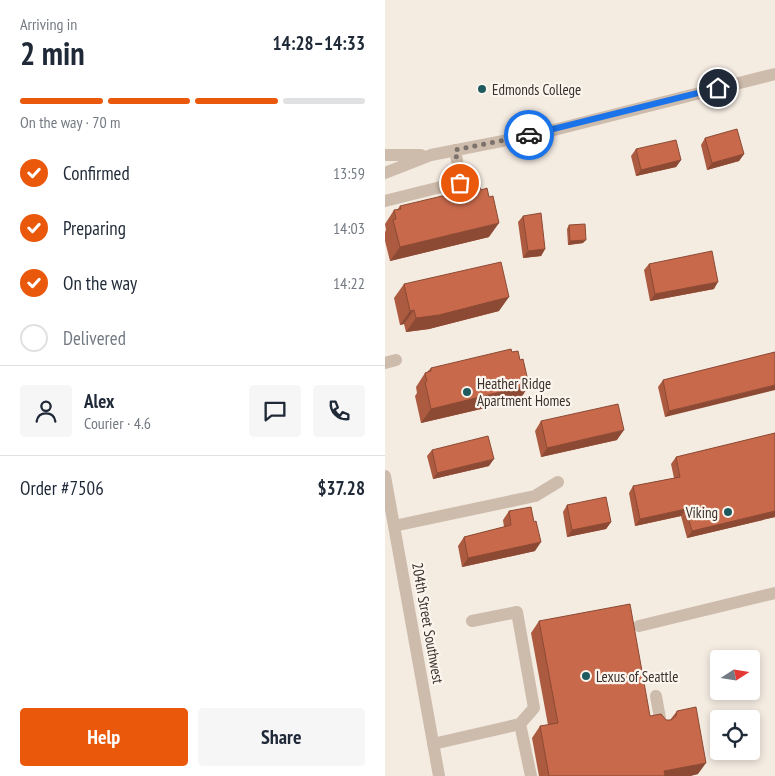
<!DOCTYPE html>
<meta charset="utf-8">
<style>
body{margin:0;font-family:"PT Sans Narrow",sans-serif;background:#f6f6f7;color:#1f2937;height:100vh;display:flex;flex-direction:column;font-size:19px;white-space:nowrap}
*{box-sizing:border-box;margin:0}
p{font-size:16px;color:#747a83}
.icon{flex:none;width:28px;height:28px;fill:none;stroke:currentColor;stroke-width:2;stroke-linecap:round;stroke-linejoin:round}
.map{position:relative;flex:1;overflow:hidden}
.drawer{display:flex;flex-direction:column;background:#fff;width:385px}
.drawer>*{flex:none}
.needle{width:32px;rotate:78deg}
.fabs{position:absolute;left:325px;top:650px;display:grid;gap:10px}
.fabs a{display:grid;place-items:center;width:50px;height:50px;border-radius:5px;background:#fff;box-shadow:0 2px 8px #0003;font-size:25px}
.pin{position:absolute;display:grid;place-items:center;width:42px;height:42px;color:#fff;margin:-21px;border:2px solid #fff;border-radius:50%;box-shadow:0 1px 5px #0007}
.courier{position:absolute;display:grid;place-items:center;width:50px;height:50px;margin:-25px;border:4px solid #1a73e8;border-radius:50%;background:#fff;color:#222;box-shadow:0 1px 6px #0007}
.overview em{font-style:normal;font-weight:700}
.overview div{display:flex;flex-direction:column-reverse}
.overview{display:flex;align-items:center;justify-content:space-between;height:85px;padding:0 20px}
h1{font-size:32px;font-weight:700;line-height:38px}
.bar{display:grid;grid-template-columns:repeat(4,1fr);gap:8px 5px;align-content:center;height:60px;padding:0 20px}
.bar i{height:6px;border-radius:4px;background:#e0e1e3}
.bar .active{background:#ea580c}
.bar p{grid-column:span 4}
.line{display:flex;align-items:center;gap:12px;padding:0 20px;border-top:1px solid #e0e1e3}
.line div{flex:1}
.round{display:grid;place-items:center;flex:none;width:52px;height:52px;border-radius:5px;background:#f6f6f7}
ol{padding:0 20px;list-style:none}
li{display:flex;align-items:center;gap:15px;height:55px}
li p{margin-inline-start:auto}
li .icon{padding:5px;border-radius:50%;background:#ea580c;color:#fff;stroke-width:4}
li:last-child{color:#747a83}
li i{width:28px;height:28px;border:2px solid #e0e1e3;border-radius:50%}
.button{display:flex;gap:10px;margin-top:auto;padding:10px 20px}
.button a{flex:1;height:58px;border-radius:5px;background:#ea580c;color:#fff;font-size:20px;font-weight:700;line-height:58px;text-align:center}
.button a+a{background:#f6f6f7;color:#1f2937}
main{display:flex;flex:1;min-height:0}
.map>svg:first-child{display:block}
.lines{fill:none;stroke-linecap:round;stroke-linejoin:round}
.minor{stroke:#cdbbac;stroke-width:12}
.wall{fill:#ac5a40}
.shaded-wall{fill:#8c4a34}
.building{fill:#c8694b;stroke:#8c4a34}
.done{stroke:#7c716b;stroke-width:5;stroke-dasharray:0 9}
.route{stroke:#1a73e8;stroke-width:6}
.poi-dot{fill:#1f5a5e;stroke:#fbf5ee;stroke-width:2}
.labels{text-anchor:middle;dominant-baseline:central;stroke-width:4.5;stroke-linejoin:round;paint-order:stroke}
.poi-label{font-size:15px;fill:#3b302b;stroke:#fbf5ee;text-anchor:start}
.street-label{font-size:15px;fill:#3b302b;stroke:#fbf5ee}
</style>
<main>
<section class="drawer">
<div class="overview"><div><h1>2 min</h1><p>Arriving in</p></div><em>14:28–14:33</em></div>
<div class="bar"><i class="active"></i><i class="active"></i><i class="active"></i><i></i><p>On the way · 70 m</p></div>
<ol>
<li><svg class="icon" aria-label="check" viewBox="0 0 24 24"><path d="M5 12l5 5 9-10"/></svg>Confirmed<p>13:59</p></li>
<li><svg class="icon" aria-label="check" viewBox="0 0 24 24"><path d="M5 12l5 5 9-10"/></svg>Preparing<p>14:03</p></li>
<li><svg class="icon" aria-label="check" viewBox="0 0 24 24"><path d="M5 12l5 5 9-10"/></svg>On the way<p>14:22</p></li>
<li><i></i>Delivered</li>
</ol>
<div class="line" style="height:90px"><a class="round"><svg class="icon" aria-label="person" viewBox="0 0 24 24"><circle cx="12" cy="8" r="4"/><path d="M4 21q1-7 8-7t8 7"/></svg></a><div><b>Alex</b><p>Courier · 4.6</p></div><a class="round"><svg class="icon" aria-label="chat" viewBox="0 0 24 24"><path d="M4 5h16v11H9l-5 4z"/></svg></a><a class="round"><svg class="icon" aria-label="phone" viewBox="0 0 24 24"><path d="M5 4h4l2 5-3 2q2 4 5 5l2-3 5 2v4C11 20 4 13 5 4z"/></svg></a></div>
<div class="line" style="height:65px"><div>Order #7506</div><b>$37.28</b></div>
<div class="button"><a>Help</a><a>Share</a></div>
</section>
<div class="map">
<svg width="390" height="776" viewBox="0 0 390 776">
<rect width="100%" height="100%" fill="#f4ebe1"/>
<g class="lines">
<path class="minor" d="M0,155H36
M0,173L46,155L153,134L390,74
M0,201L76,182L70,150
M0,363L11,360
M0,476L54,776
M9,526L150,496L173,482
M87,621L132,612L149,708L135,724L146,776
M254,626L390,593
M271,696L276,724
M48,744L135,724"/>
</g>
<path class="wall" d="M320,138L359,154L354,161L322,170L316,145Z
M251,149L296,160L291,167L251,176L246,156Z
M15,206L104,237L5,261L0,241V232L1,230L0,224L9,210H12Z
M138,216L160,249L156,256L138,258L133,222Z
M184,225L198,243L183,245L182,229Z
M264,264L329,289L265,301L259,270Z
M19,284L114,311L44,329L21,332L19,324L15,325L9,298Z
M390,352L280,417L273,387L278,380Z
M46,368L135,400L36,423L30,396L32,393L31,387L40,373L42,372Z
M156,421L232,440L156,457L150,431Z
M390,433V517L302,538L296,516L250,526L244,493L248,486L289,478L286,464L291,457Z
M47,450L104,466L48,479L42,456Z
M182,505L226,522L221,529L182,537L178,512Z
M124,511L149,522L150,551L77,567L73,546L79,537L119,527L118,520Z
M154,621L265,716L281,720H285L292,711L313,774L305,776H154L147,738L155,726L163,725L146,633Z"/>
<path class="shaded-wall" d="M359,154L354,161L322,170L327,163Z
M296,160L291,167L251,176L256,170Z
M114,223L104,237L5,261L15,247Z
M201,240L198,243L183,245L185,241Z
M160,249L156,256L138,258L143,251Z
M333,282L329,289L265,301L270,294Z
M124,297L114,311L44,329L21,332L31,318Z
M29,310L19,324L15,325L25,311Z
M144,385L135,400L36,423L46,409Z
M390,385V390L280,417L284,411Z
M239,430L232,440L156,457L162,448Z
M109,459L104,466L48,479L52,473Z
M301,509L296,516L250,526L255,519Z
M390,511V517L302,538L307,531Z
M226,522L221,529L182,537L187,530Z
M156,542L150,551L77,567L83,558Z
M321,763L313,774L305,776H276L279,771Z"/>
<path class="building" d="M352,129L359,154L327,163L320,138Z
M291,140L296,160L256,170L251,149Z
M95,187L96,190L102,188L104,197L108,196L114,223L15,247L8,220L11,219L9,210L16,209L15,206Z
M156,213L160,249L143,251L138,216Z
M200,224L201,240L185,241L184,225Z
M327,251L333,282L270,294L264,264Z
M116,262L124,297L54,315L31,318L29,310L25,311L19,284Z
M126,349L127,352L133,351L135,360L138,359L144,385L46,409L40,382L42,381L40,373L46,371V368Z
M390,352V385L284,411L278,380Z
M233,404L239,430L162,448L156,421Z
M390,433V511L307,531L301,509L255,519L248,486L295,477L291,457Z
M103,436L109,459L52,473L47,450Z
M221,497L226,522L187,530L182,505Z
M146,507L149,522L151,521L156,542L83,558L79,537L126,525L124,511Z
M245,604L265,716L276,714L281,720H286L291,716L292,711L311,707L321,763L279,771L280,776H164L155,726L173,723L154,621Z"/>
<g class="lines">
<path class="done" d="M75,183L76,181L70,150L144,135"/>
<path class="route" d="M144,135L333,88"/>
</g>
<g class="poi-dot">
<circle cx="97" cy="89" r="5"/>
<circle cx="82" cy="392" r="5"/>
<circle cx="343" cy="512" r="5"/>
<circle cx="201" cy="676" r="5"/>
</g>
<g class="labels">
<g class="poi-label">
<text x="107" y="89">Edmonds College</text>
<text x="92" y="383">Heather Ridge<tspan x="92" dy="17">Apartment Homes</tspan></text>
<text x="333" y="512" text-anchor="end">Viking</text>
<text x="211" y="676">Lexus of Seattle</text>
</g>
<g class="street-label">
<text transform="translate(43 623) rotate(80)">204th Street Southwest</text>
</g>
</g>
</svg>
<div class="fabs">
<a><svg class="needle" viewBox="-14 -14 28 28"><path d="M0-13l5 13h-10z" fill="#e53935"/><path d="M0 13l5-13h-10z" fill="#747a83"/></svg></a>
<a><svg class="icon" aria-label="locate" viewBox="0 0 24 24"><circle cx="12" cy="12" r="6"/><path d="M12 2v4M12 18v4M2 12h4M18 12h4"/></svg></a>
</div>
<div class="pin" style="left:75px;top:183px;background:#ea580c"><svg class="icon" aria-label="bag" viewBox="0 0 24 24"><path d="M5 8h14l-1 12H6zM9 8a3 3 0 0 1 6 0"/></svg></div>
<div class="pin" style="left:333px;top:88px;background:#1f2937"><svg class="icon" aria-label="home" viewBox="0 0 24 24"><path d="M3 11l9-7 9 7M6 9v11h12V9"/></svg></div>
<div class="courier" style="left:144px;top:135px"><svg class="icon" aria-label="car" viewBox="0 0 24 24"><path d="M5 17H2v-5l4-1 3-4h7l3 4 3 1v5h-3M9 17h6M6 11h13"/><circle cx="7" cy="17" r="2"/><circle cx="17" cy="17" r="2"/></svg></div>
</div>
</main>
